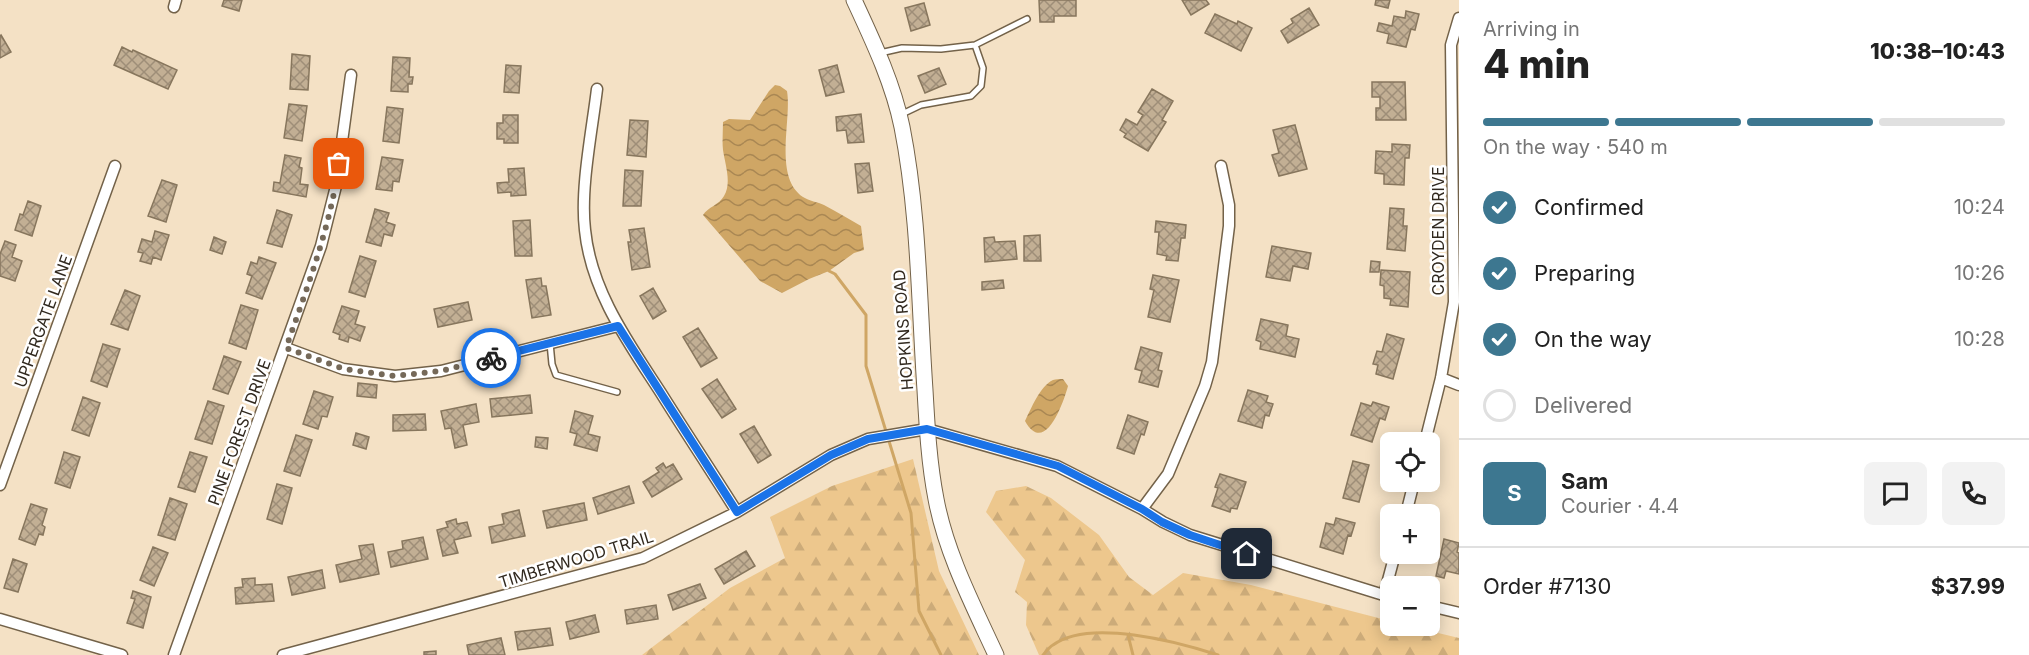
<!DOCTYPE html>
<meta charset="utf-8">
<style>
body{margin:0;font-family:Inter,sans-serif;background:#f2f2f2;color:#222;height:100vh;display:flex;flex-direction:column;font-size:22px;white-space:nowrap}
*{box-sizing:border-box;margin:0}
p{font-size:20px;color:#767676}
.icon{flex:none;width:33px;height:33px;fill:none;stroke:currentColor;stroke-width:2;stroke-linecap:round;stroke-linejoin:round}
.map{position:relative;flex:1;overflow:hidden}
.sheet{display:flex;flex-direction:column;background:#fff;width:570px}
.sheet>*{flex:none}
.controls{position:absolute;left:1380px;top:432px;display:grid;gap:12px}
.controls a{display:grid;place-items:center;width:60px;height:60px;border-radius:9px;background:#fff;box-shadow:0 3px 15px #0003;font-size:30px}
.pin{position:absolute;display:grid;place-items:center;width:51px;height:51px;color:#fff;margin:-26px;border-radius:12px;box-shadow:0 3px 9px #0006}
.courier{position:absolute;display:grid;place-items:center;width:60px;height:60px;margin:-30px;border:4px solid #1a73e8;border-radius:50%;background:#fff;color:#222;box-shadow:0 2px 8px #0007}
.headline em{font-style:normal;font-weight:800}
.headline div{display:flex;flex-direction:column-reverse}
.headline{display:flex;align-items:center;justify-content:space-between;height:102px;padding:0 24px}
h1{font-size:39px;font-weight:800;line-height:45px}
.bar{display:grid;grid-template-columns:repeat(4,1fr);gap:9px 6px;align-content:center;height:72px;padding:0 24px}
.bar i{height:8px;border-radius:4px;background:#e0e0e0}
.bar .active{background:#3d7790}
.bar p{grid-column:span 4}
.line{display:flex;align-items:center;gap:15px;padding:0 24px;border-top:2px solid #e0e0e0}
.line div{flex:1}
.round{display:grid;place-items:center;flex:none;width:63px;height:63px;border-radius:9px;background:#f2f2f2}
ol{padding:0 24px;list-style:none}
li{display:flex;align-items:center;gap:18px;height:66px}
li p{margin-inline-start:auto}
li .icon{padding:6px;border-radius:50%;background:#3d7790;color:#fff;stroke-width:4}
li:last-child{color:#767676}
li i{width:33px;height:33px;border:3px solid #e0e0e0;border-radius:50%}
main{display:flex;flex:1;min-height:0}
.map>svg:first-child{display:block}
.forest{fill:url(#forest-firs)}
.water{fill:url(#water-waves)}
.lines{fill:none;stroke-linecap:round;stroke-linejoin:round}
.stream{stroke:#cfa665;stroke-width:3}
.building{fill:url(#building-cross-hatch);stroke:#87765d;stroke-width:1.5}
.lane-casing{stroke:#736249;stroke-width:8}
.street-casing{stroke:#736249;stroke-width:13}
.secondary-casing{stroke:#736249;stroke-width:17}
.lane{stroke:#fff;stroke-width:5}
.street{stroke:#fff;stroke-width:10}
.secondary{stroke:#fff;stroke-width:15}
.done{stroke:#756959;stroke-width:6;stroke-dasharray:0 10.8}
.route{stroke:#1a73e8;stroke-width:8}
.labels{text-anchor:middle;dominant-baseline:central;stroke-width:5;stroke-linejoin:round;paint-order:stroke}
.street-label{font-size:16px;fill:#31291f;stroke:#fff}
</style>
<main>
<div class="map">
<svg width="1459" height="655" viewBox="0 0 1459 655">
<defs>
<pattern id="forest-firs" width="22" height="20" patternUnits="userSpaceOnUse" patternTransform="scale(1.5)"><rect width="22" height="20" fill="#edc78d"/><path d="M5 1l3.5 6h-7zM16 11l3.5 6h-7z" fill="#ccab79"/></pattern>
<pattern id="water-waves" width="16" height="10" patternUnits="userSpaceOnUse" patternTransform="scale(1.5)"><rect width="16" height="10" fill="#cfa665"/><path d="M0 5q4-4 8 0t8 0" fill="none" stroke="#a98753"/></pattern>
<pattern id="building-cross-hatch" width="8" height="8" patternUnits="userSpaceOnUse" patternTransform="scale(1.5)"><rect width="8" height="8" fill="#c2af94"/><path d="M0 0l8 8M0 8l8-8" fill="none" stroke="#9e8e78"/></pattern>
</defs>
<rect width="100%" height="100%" fill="#f4e1c5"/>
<path class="forest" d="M913,459L939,571L979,655H642L730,588L785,558L770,517L832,486Z
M1026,486L1051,498L1099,535L1129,577L1153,595L1183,573L1251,585L1390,621V626H1409L1459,638V655H1039L1026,625L1027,602L1015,592L1025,560L986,512L996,491Z"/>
<path class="water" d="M775,85L780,86L787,91C792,120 773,177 803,197C809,201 818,202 824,205C837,212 849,219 861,226L864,250L854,253L829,271L809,279L782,293L760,281L703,215C708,207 719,205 724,196C732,183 725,164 723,150C722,141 723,131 723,122L729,119L750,120L769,91Z
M1063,379L1068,386C1064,401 1045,457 1025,421C1031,409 1040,386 1053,380C1056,379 1059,379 1063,379Z"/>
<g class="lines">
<path class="stream" d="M829,271L835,274L866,315V366L911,513L919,611L941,655
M1128,635L1133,655
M1043,655C1046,652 1049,647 1053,645C1089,618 1178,642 1218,655"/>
</g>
<path class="building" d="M224,0H242L239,11L222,6Z
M1039,0H1076V16H1054V22H1040Z
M1182,0H1206L1209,4L1191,15Z
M1376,0H1390L1388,8L1375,5Z
M924,3L930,25L911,31L905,8Z
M1309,8L1319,25L1288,43L1281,31L1293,23L1291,19Z
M1406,11L1419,14L1415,30L1411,29L1406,47L1387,43L1389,34L1377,31L1379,23L1392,26L1394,16L1405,18Z
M1215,14L1237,24L1238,21L1252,28L1241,51L1205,33Z
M1,35L11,52L0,58V36Z
M122,47L132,52L133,50L177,70L168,89L114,65Z
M292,54L310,56L308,90L290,89Z
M393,57L410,58L409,77H413L412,84H408V92L391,91Z
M506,65L521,66L519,93L504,92Z
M837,65L844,92L826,96L819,70Z
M939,68L946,84L925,93L918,76Z
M1372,82H1405L1406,120H1376V108H1380V97H1372Z
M1152,89L1173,101L1162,120L1166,122L1148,151L1124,137L1126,134L1120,130L1126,119L1137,125L1143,115L1138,112Z
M289,104L307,106L302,141L284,138Z
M387,107L403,109L399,143L383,141Z
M861,114L864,142L848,143L846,130L837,131L836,117Z
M503,115H518V143H504V139H497V123H503Z
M630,120L648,121L646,157L627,155Z
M1295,125L1307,169L1279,176L1272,155L1279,153L1273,130Z
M1392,144L1410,145L1409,158H1405L1404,185L1384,184V174L1375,173L1376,151L1392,152Z
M285,155L301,158L299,167L302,168L300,184L308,185L306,197L273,191L274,182L280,183Z
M382,157L403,160L399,182L393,181L392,191L376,189Z
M869,163L873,191L858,193L855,164Z
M524,168L526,195L511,196V192L498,193L497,183L509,182L508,169Z
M625,170L643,171L641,206H623Z
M162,180L177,185L166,222L148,216Z
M28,201L41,206L32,236L15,230L20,214L23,215Z
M1390,208L1404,209L1403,226H1407L1405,251L1387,249Z
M375,209L389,213L386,222L395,225L392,236L384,234L381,246L366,242Z
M277,210L292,215L282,247L267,243Z
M530,220L532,256H515L513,221Z
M1156,221L1186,225L1185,238H1181L1178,261L1166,260L1167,256L1157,254L1159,232H1155Z
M644,228L650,267L632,270L628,242H631L629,230Z
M155,231L169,235L161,260L153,257L151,264L140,261L143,253L138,252L142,239L152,242Z
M1040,235L1041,261H1024V236Z
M214,237L226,242L222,254L210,250Z
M994,237L995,242L1015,241L1017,259L985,262L984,238Z
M5,241L16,245L12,257L22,261L15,281L0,276V254Z
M1272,246L1311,253L1308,269L1293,266L1290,281L1266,277Z
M360,256L376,261L365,297L349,292Z
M259,257L276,263L262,299L246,293L252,276L247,274L251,262L257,264Z
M1371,261L1380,262L1379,272H1370Z
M1381,270L1410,272L1408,307L1390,305L1391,299L1384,298V286L1380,285Z
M1153,275L1179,280L1170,322L1148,317L1154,290L1150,289Z
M541,278L542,286H546L551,315L532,318L526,280Z
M1003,280L1004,288L982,290V282Z
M653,288L666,311L653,319L640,296Z
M125,290L140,296L128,330L111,324Z
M468,302L472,320L438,327L434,309Z
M241,305L258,310L246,349L229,343Z
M342,306L359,311L355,324L365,327L360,341L349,337L348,342L339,339L340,335L333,332Z
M1261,319L1288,325L1286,336L1299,339L1295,357L1260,349L1261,342L1256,340Z
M698,328L717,358L701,367L683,337Z
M1387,334L1404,339L1393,379L1376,374L1378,365L1373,364L1377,351L1382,352Z
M103,344L120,349L107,387L91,381Z
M1141,347L1162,353L1158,370L1162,371L1158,387L1139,382L1142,371L1135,369Z
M224,356L241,362L228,394L213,389Z
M717,379L736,409L722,418L702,389Z
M358,383L377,385L376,398L357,396Z
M1248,390L1268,396L1266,402L1273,404L1269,416L1265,415L1262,428L1238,421Z
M314,391L333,397L327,417L322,416L318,429L303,424Z
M530,395L532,413L492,417L490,399Z
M83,397L100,403L89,436L72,430Z
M208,401L224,406L212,444L195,439Z
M1373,402L1389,407L1385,420L1380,418L1372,442L1351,435L1361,403L1371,406Z
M476,404L479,422L463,425L467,445L455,448L451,428L445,429L441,411Z
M575,411L593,416L588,434L600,437L597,451L574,445L577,434L570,432Z
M425,414L426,430L393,431V415Z
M1128,415L1148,422L1144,435L1141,434L1134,454L1117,448Z
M754,426L771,455L758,463L740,434Z
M356,433L369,437L366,449L353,445Z
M296,435L312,440L300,476L284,471Z
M536,437L548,438L547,449L535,447Z
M64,452L80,457L70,488L55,483Z
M190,452L207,457L195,492L178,487Z
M1353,461L1369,465L1359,502L1343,498Z
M663,463L666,468L673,464L682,479L652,497L643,482L659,472L656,468Z
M1220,474L1246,482L1237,509L1231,508L1230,512L1212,506L1218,488L1215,487Z
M277,484L292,488L282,524L267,519Z
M629,486L634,503L598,514L593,498Z
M170,498L187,504L175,540L158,535Z
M584,503L587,520L547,528L543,511Z
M31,504L47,509L42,525L45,527L43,535L39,534L35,545L19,539Z
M519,510L525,536L492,543L489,527L504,524L502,514Z
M1336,518L1355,523L1351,536L1348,535L1343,554L1320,547L1326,523L1334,525Z
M456,519L457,524L467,522L471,536L454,540L458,553L443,556L437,530L448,527L446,522Z
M423,537L428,559L391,567L388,552L403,549L402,541Z
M1444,539L1459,543L1457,552L1459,553V574L1446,571L1444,578L1436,576Z
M373,544L379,574L340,582L336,565L362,559L359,546Z
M153,547L168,553L154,586L140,580Z
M746,551L755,566L724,584L715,569Z
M13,559L27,564L18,592L4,588Z
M322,570L325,588L292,595L288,577Z
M255,578V585L272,584L274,601L236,604L235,588L243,587L242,579Z
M700,584L706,598L673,610L668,595Z
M133,591L151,597L143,628L127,623L135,599L131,598Z
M656,605L658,619L627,624L625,610Z
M595,615L599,632L570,639L566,622Z
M550,628L553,645L518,650L515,632Z
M501,638L505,655H469L467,645Z
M436,651V655H424V652Z"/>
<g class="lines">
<g class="lane-casing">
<path id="lane" d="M880,53L902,48L941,49L975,45L1027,19
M900,115L921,105L971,96L981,86L983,68L975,45
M550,343L552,364L556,375L617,392"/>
</g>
<g class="street-casing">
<path id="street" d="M174,7L176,0
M597,89C592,131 580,189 585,230C591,291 628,342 661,393C686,433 712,472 737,512
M286,348L343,369L395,376L441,371L618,326
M1441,378L1459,385
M1425,442L1441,378L1454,302L1451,45L1459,18
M0,485L115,166
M1142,509L1168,474L1205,386L1212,362L1229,226V205L1221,166
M1406,514L1414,482
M1384,595L1395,554
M1430,606L1459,613
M0,619L122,655
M174,655L321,246L336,186L351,75
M283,655L643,558L737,512L831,455L868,439L927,429L1057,466L1142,509L1163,522L1190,535L1390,597"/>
</g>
<g class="secondary-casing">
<path id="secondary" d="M854,0C873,41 893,83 902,127C919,213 919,303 925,390C927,426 929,463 936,499C946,553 973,605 996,655"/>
</g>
<use href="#lane" class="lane"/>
<use href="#street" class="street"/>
<use href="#secondary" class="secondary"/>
</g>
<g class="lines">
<path class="done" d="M339,164C330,228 307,288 286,348L344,369L395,376L441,371L491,358"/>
<path class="route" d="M491,358L618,326L737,512L831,455L868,439L927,429L1058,466L1142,509L1162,522L1190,535L1247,554"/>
</g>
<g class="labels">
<g class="street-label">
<text transform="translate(1438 231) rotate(-90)">CROYDEN DRIVE</text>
<text transform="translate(43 321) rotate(-70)">UPPERGATE LANE</text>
<text transform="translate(903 330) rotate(-94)">HOPKINS ROAD</text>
<text transform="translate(239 432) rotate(-70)">PINE FOREST DRIVE</text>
<text transform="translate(576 559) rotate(-17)">TIMBERWOOD TRAIL</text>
</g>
</g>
</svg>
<div class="controls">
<a><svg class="icon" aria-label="locate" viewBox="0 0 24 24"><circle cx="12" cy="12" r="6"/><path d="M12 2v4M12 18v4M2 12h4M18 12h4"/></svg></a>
<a>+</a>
<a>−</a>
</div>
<div class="pin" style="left:339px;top:164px;background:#ea580c"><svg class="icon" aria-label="bag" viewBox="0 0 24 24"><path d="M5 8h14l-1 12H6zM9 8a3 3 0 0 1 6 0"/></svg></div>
<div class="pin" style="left:1247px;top:554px;background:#1f2937"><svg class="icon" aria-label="home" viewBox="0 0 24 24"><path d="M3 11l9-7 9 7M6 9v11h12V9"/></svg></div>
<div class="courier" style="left:491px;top:358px"><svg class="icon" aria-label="bike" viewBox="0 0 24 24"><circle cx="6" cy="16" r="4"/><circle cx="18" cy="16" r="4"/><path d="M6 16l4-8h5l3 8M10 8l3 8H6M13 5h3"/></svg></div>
</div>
<section class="sheet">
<div class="headline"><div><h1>4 min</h1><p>Arriving in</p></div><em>10:38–10:43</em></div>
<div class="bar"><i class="active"></i><i class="active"></i><i class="active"></i><i></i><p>On the way · 540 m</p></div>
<ol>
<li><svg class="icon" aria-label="check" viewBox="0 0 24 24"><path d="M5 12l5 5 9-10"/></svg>Confirmed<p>10:24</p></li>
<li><svg class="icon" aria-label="check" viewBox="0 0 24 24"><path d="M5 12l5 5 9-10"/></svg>Preparing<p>10:26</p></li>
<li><svg class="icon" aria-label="check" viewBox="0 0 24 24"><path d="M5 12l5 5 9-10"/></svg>On the way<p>10:28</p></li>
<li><i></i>Delivered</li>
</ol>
<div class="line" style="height:108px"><b class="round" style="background:#3d7790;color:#fff">S</b><div><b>Sam</b><p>Courier · 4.4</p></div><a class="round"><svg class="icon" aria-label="chat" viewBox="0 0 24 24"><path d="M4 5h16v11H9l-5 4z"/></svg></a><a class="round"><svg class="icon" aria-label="phone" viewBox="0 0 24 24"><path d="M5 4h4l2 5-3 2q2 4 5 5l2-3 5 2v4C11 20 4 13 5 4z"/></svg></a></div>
<div class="line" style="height:78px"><div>Order #7130</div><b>$37.99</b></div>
</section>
</main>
